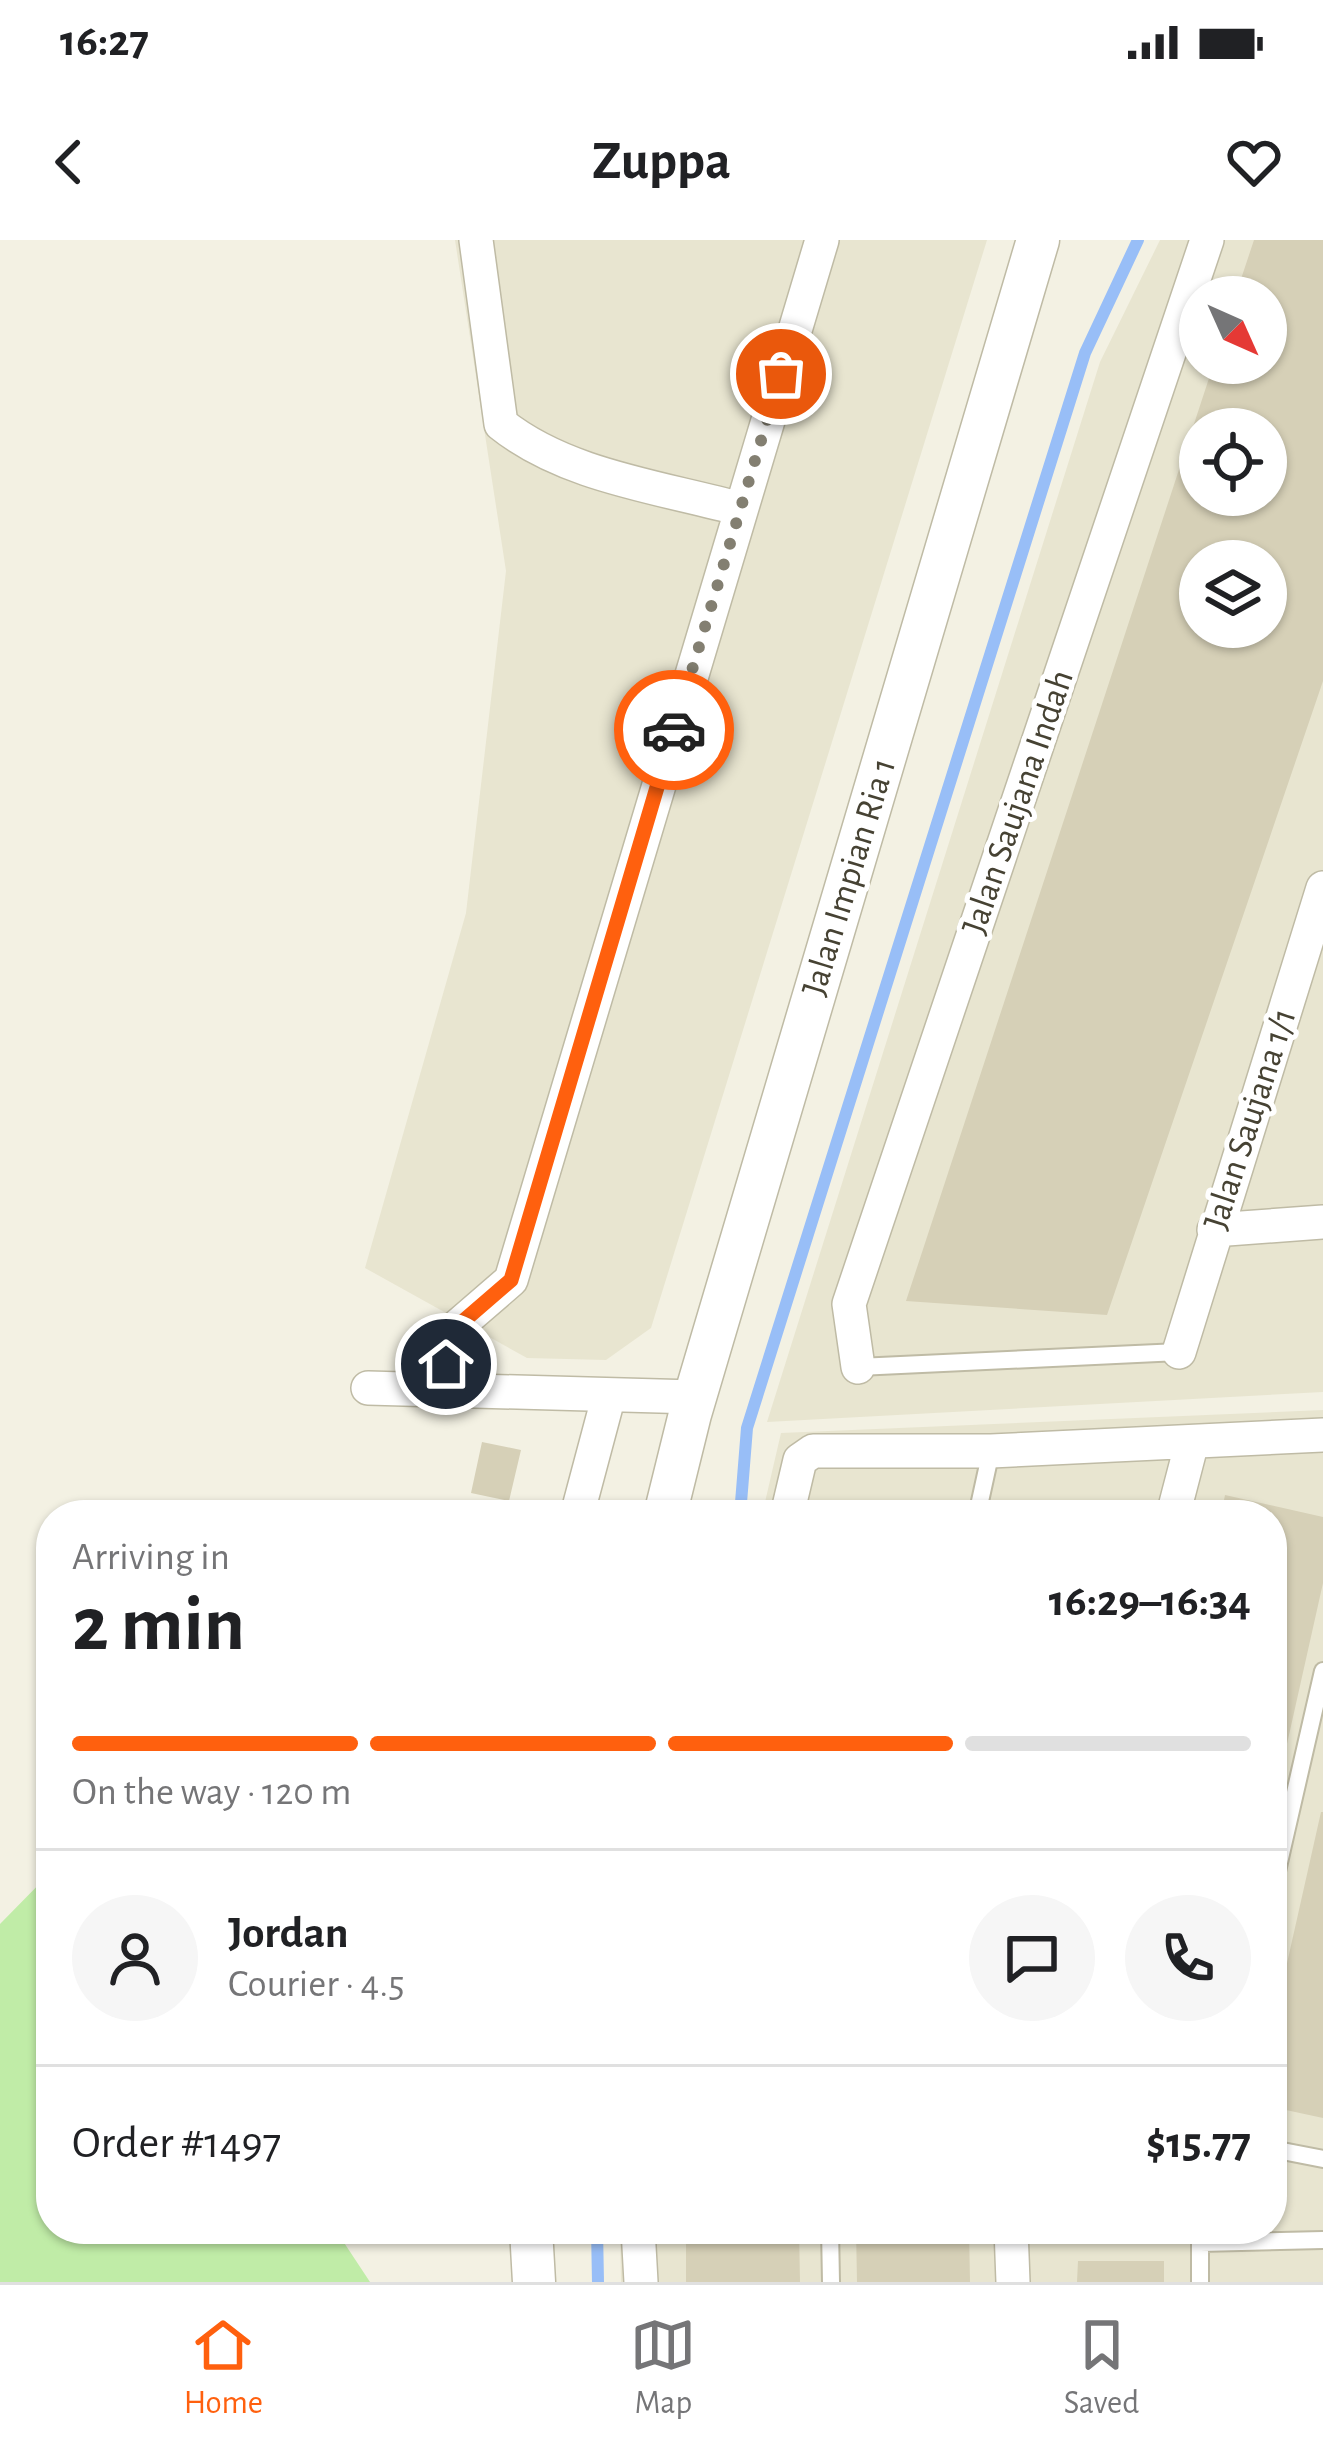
<!DOCTYPE html>
<meta charset="utf-8">
<style>
body{margin:0;font-family:"Alegreya Sans",sans-serif;background:#f6f6f6;color:#202124;height:100vh;display:flex;flex-direction:column;font-size:45px;white-space:nowrap}
*{box-sizing:border-box;margin:0}
p{font-size:39px;color:#757577}
.icon{flex:none;width:66px;height:66px;fill:none;stroke:currentColor;stroke-width:2;stroke-linecap:round;stroke-linejoin:round}
.map{position:relative;flex:1;overflow:hidden}
.details{position:absolute;left:36px;top:1260px;width:1251px;height:744px;display:flex;flex-direction:column;background:#fff;border-radius:48px;box-shadow:0 3px 9px #0004}
.details>*{flex:none}
.needle{width:78px;rotate:135deg}
.fabs{position:absolute;left:1179px;top:36px;display:grid;gap:24px}
.fabs a{display:grid;place-items:center;width:108px;height:108px;border-radius:50%;background:#fff;box-shadow:0 3px 9px #0004;font-size:60px}
.pin{position:absolute;display:grid;place-items:center;width:102px;height:102px;color:#fff;margin:-51px;border:6px solid #fff;border-radius:50%;box-shadow:0 3px 12px #0007}
.courier{position:absolute;display:grid;place-items:center;width:120px;height:120px;margin:-60px;border:9px solid #ff600e;border-radius:50%;background:#fff;color:#222;box-shadow:0 3px 15px #0007}
.overview em{font-style:normal;font-weight:700}
.overview div{display:flex;flex-direction:column-reverse}
.overview{display:flex;align-items:center;justify-content:space-between;height:204px;padding:0 36px}
h1{font-size:78px;font-weight:700;line-height:90px}
.bar{display:grid;grid-template-columns:repeat(4,1fr);gap:18px 12px;align-content:center;height:144px;padding:0 36px}
.bar i{height:15px;border-radius:9px;background:#e0e0e0}
.bar .current{background:#ff600e}
.bar p{grid-column:span 4}
.line{display:flex;align-items:center;gap:30px;padding:0 36px;border-top:3px solid #e0e0e0}
.line div{flex:1}
.round{display:grid;place-items:center;flex:none;width:126px;height:126px;border-radius:63px;background:#f6f6f6}
.status{display:flex;justify-content:space-between;align-items:center;height:84px;padding:0 60px;background:#fff;direction:ltr}
.status svg{height:33px;fill:currentColor}
header{display:flex;justify-content:space-between;align-items:center;height:156px;padding:0 36px;background:#fff;font-size:54px;font-weight:700}
.menu{display:flex;justify-content:space-around;align-items:center;height:168px;border-top:3px solid #e0e0e0;background:#fff;font-size:33px;color:#757577}
.menu a{display:grid;justify-items:center;gap:6px}
.menu .current{color:#ff600e}
.map>svg:first-child{display:block}
.residential{fill:#e8e5d0;fill-rule:evenodd}
.green{fill:#c0eca7}
.lines{fill:none;stroke-linecap:round;stroke-linejoin:round}
.stream{stroke:#98bef7;stroke-width:12}
.building{fill:#d6d0b7;fill-rule:evenodd}
.service-casing{stroke:#bfbba5;stroke-width:20}
.minor-casing{stroke:#bfbba5;stroke-width:36}
.tertiary-casing{stroke:#bfbba5;stroke-width:45}
.service{stroke:#fff;stroke-width:16}
.minor{stroke:#fff;stroke-width:33}
.tertiary{stroke:#fff;stroke-width:42}
.done{stroke:#837f71;stroke-width:12;stroke-dasharray:0 21.6}
.route{stroke:#ff600e;stroke-width:15}
.labels{text-anchor:middle;dominant-baseline:central;stroke-width:10;stroke-linejoin:round;paint-order:stroke}
.street-label{font-size:36px;fill:#464233;stroke:#fff}
</style>
<div class="status"><b>16:27</b><svg viewBox="0 0 49 12"><path d="M0 12V9h3v3zM5 12V6h3v6zM10 12V3h3v9zM15 12V0h3v12zM26 1h20v11H26zM47 4h2v5h-2z"/></svg></div>
<header><svg class="icon" aria-label="back" viewBox="0 0 24 24"><path d="M15 5l-7 7 7 7"/></svg>Zuppa<svg class="icon" aria-label="heart" viewBox="0 0 24 24"><path d="M12 20l-8-8c-3-5 5-10 8-4 3-6 11-1 8 4z"/></svg></header>
<div class="map">
<svg width="1323" height="2042" viewBox="0 0 1323 2042">
<rect width="100%" height="100%" fill="#f3f1e3"/>
<path class="residential" d="M455,0H987L651,1088L606,1120L527,1118L365,1028L466,673L506,331Z
M1160,0H1323V1152L767,1182L1100,122ZM1200,57H1266V123H1200ZM1200,189H1266V255H1200ZM1200,321H1266V387H1200Z
M1323,1170V2042H621L620,1989H1272V1275H762L781,1193Z"/>
<path class="green" d="M51,1632V1989H335L370,2042H0V1684Z"/>
<g class="lines">
<path class="stream" d="M740,1275L747,1188L1085,113L1138,0
M597,1989L598,2042"/>
</g>
<path class="building" d="M1254,0H1323V441L1107,1075L906,1061L1214,123H1266V57H1235ZM1200,189H1266V255H1200ZM1200,321H1266V387H1200Z
M482,1202L521,1210L509,1261L471,1253Z
M1225,1255L1323,1277V1343L1274,1562L1272,1275H1221Z
M1321,1572H1323V1878L1272,1867V1790Z
M686,1989H799L800,2042H686Z
M856,1989H969L970,2042H857Z
M1078,2021H1164V2042H1077Z"/>
<g class="lines">
<g class="service-casing">
<path id="service" d="M858,1127L1179,1112
M977,1275L991,1211
M1272,1653L1323,1431
M1272,1909L1323,1919
M830,1989L831,2042
M1200,2042V2003L1323,2000"/>
</g>
<g class="minor-casing">
<path id="minor" d="M476,0L501,184C566,236 660,247 740,269
M1214,990L1323,982
M1179,1112L1323,648
M858,1127L849,1064L1207,0
M368,1148L695,1157
M447,1150L445,1097L511,1040L822,0
M577,1275L609,1155
M787,1275L800,1220L813,1211H991L1323,1195
M1173,1275L1192,1202
M638,1989L641,2042
M1011,1989L1013,2042"/>
</g>
<g class="tertiary-casing">
<path id="tertiary" d="M665,1275L690,1174L1038,0
M531,1989L534,2042"/>
</g>
<use href="#service" class="service"/>
<use href="#minor" class="minor"/>
<use href="#tertiary" class="tertiary"/>
</g>
<g class="lines">
<path class="done" d="M674,490L781,134"/>
<path class="route" d="M446,1124L445,1097L511,1040L674,490"/>
</g>
<g class="labels">
<g class="street-label">
<text transform="translate(1018 562) rotate(-71)">Jalan Saujana Indah</text>
<text transform="translate(849 637) rotate(-73)">Jalan Impian Ria 1</text>
<text transform="translate(1250 879) rotate(-72)">Jalan Saujana 1/1</text>
</g>
</g>
</svg>
<div class="fabs">
<a><svg class="needle" viewBox="-14 -14 28 28"><path d="M0-13l5 13h-10z" fill="#e53935"/><path d="M0 13l5-13h-10z" fill="#757577"/></svg></a>
<a><svg class="icon" aria-label="locate" viewBox="0 0 24 24"><circle cx="12" cy="12" r="6"/><path d="M12 2v4M12 18v4M2 12h4M18 12h4"/></svg></a>
<a><svg class="icon" aria-label="layers" viewBox="0 0 24 24"><path d="M12 4l9 5-9 5-9-5zM3 14l9 5 9-5"/></svg></a>
</div>
<div class="pin" style="left:781px;top:134px;background:#ea580c"><svg class="icon" aria-label="bag" viewBox="0 0 24 24"><path d="M5 8h14l-1 12H6zM9 8a3 3 0 0 1 6 0"/></svg></div>
<div class="pin" style="left:446px;top:1124px;background:#1f2937"><svg class="icon" aria-label="home" viewBox="0 0 24 24"><path d="M3 11l9-7 9 7M6 9v11h12V9"/></svg></div>
<div class="courier" style="left:674px;top:490px"><svg class="icon" aria-label="car" viewBox="0 0 24 24"><path d="M5 17H2v-5l4-1 3-4h7l3 4 3 1v5h-3M9 17h6M6 11h13"/><circle cx="7" cy="17" r="2"/><circle cx="17" cy="17" r="2"/></svg></div>
<section class="details">
<div class="overview"><div><h1>2 min</h1><p>Arriving in</p></div><em>16:29–16:34</em></div>
<div class="bar"><i class="current"></i><i class="current"></i><i class="current"></i><i></i><p>On the way · 120 m</p></div>
<div class="line" style="height:216px"><a class="round"><svg class="icon" aria-label="person" viewBox="0 0 24 24"><circle cx="12" cy="8" r="4"/><path d="M4 21q1-7 8-7t8 7"/></svg></a><div><b>Jordan</b><p>Courier · 4.5</p></div><a class="round"><svg class="icon" aria-label="chat" viewBox="0 0 24 24"><path d="M4 5h16v11H9l-5 4z"/></svg></a><a class="round"><svg class="icon" aria-label="phone" viewBox="0 0 24 24"><path d="M5 4h4l2 5-3 2q2 4 5 5l2-3 5 2v4C11 20 4 13 5 4z"/></svg></a></div>
<div class="line" style="height:156px"><div>Order #1497</div><b>$15.77</b></div>
</section>
</div>
<nav class="menu">
<a class="current"><svg class="icon" aria-label="home" viewBox="0 0 24 24"><path d="M3 11l9-7 9 7M6 9v11h12V9"/></svg>Home</a>
<a><svg class="icon" aria-label="map" viewBox="0 0 24 24"><path d="M3 6l6-2 6 2 6-2v14l-6 2-6-2-6 2zM9 4v14M15 6v14"/></svg>Map</a>
<a><svg class="icon" aria-label="saved" viewBox="0 0 24 24"><path d="M7 4h10v16l-5-4-5 4z"/></svg>Saved</a>
</nav>
